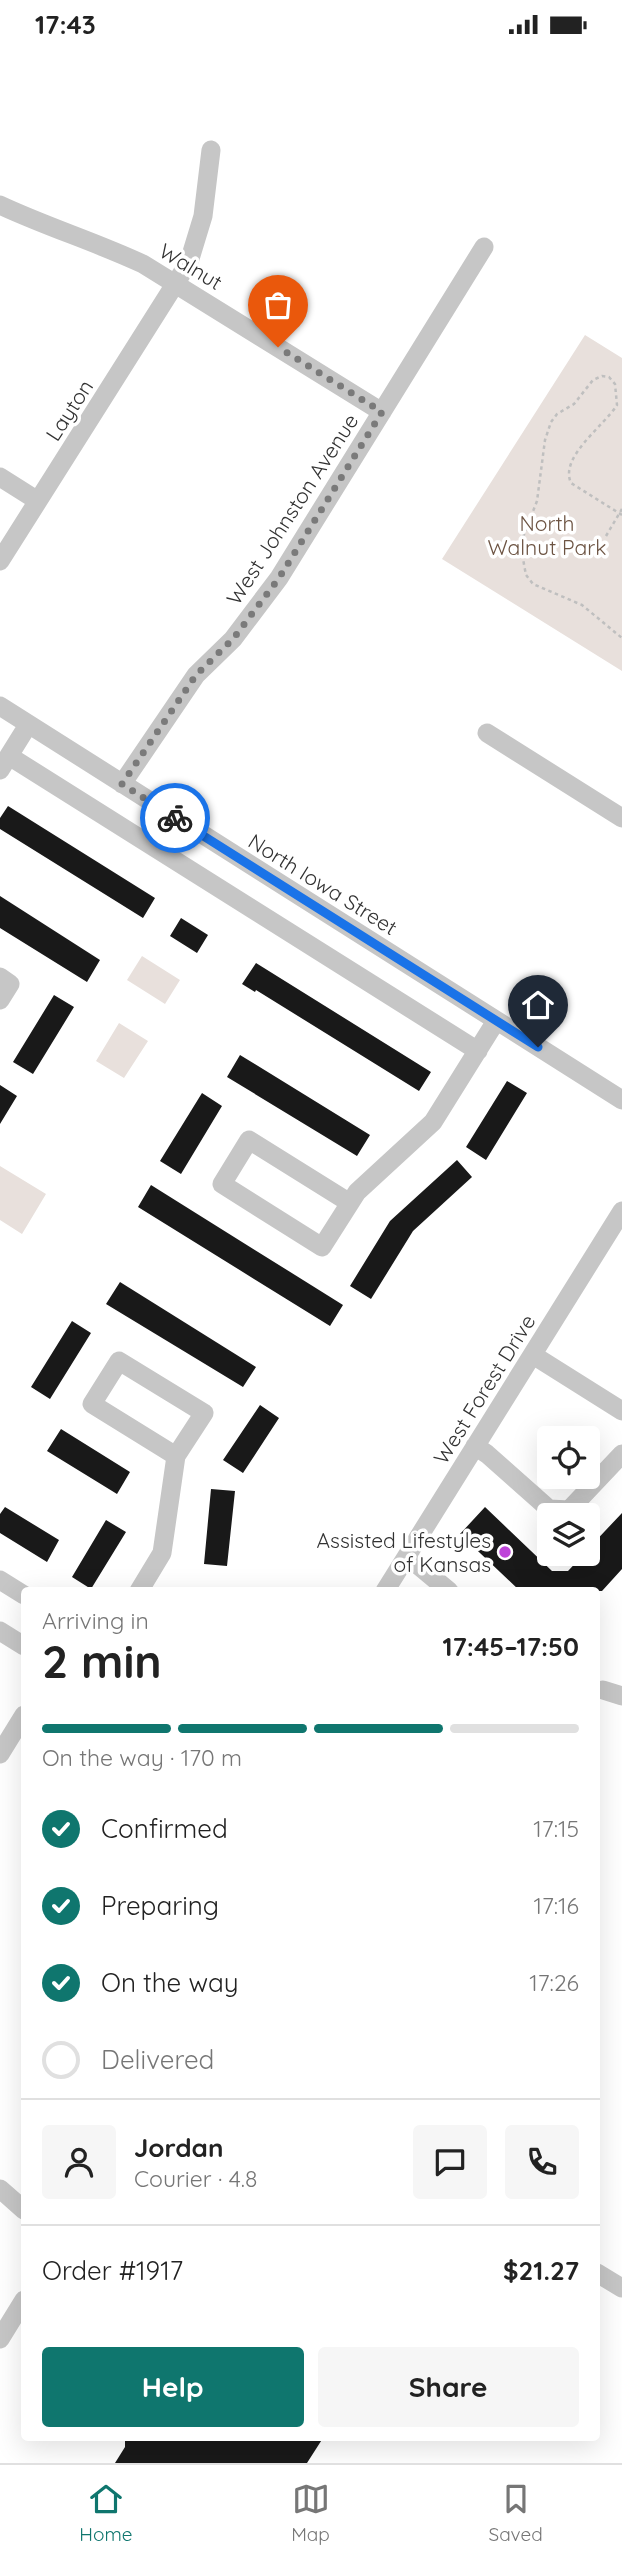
<!DOCTYPE html>
<meta charset="utf-8">
<style>
body{margin:0;font-family:Quicksand,sans-serif;background:#f6f6f6;color:#222;height:100vh;display:flex;flex-direction:column;font-size:26px;white-space:nowrap}
*{box-sizing:border-box;margin:0}
p{font-size:23px;color:#767676}
.icon{flex:none;width:38px;height:38px;fill:none;stroke:currentColor;stroke-width:2;stroke-linecap:round;stroke-linejoin:round}
.map{position:relative;flex:1;overflow:hidden}
.drawer{position:absolute;left:21px;top:1538px;width:579px;height:854px;display:flex;flex-direction:column;background:#fff;border-radius:7px;box-shadow:0 7px 28px #0002}
.drawer>*{flex:none}
.fabs{position:absolute;left:537px;top:1377px;display:grid;gap:14px}
.fabs a{display:grid;place-items:center;width:63px;height:63px;border-radius:7px;background:#fff;box-shadow:0 7px 28px #0002;font-size:35px}
.pin{position:absolute;display:grid;place-items:center;width:60px;height:60px;color:#fff;margin:-72px -30px;border-radius:50% 50% 50% 0;rotate:-45deg;box-shadow:0 0 7px #0007}
.pin .icon{rotate:45deg}
.courier{position:absolute;display:grid;place-items:center;width:70px;height:70px;margin:-35px;border:5px solid #1a73e8;border-radius:50%;background:#fff;color:#222;box-shadow:0 2px 9px #0007}
.headline em{font-style:normal;font-weight:700}
.headline div{display:flex;flex-direction:column-reverse}
.headline{display:flex;align-items:center;justify-content:space-between;height:119px;padding:0 21px}
h1{font-size:46px;font-weight:700;line-height:52px}
.bar{display:grid;grid-template-columns:repeat(4,1fr);gap:10px 7px;align-content:center;height:84px;padding:0 21px}
.bar i{height:9px;border-radius:5px;background:#e0e0e0}
.bar .selected{background:#0f766e}
.bar p{grid-column:span 4}
.line{display:flex;align-items:center;gap:18px;padding:0 21px;border-top:2px solid #e0e0e0}
.line div{flex:1}
.round{display:grid;place-items:center;flex:none;width:74px;height:74px;border-radius:7px;background:#f6f6f6}
ol{padding:0 21px;list-style:none}
li{display:flex;align-items:center;gap:21px;height:77px}
li p{margin-inline-start:auto}
li .icon{padding:7px;border-radius:50%;background:#0f766e;color:#fff;stroke-width:4}
li:last-child{color:#767676}
li i{width:38px;height:38px;border:4px solid #e0e0e0;border-radius:50%}
.button{display:flex;gap:14px;margin-top:auto;padding:14px 21px}
.button a{flex:1;height:80px;border-radius:7px;background:#0f766e;color:#fff;font-size:28px;font-weight:700;line-height:80px;text-align:center}
.button a+a{background:#f6f6f6;color:#222}
.status{display:flex;justify-content:space-between;align-items:center;height:49px;padding:0 35px;background:#fff;direction:ltr}
.status svg{height:19px;fill:currentColor}
.menu{display:flex;justify-content:space-around;align-items:center;height:98px;border-top:2px solid #e0e0e0;background:#fff;font-size:19px;color:#767676}
.menu a{display:grid;justify-items:center;gap:4px}
.menu .selected{color:#0f766e}
.map>svg:first-child{display:block}
.green{fill:#e8e0dc}
.building{fill:#191919}
.lines{fill:none;stroke-linecap:round;stroke-linejoin:round}
.path{stroke:#bfbfbf;stroke-width:2.5;stroke-dasharray:3.5 3.5;stroke-linecap:butt}
.minor{stroke:#c6c6c6;stroke-width:19}
.done{stroke:#7a7a7a;stroke-width:7;stroke-dasharray:0 12.6}
.route{stroke:#1a73e8;stroke-width:9}
.poi-dot{fill:#be44d9;stroke:#fff;stroke-width:2.5}
.labels{text-anchor:middle;dominant-baseline:central;stroke-width:7;stroke-linejoin:round;paint-order:stroke}
.street-label{font-size:21px;fill:#323232;stroke:#fff}
.park-label{font-size:21px;fill:#6c5342;stroke:#fff}
.poi-label{font-size:21px;fill:#323232;stroke:#fff;text-anchor:end}
</style>
<div class="status"><b>17:43</b><svg viewBox="0 0 49 12"><path d="M0 12V9h3v3zM5 12V6h3v6zM10 12V3h3v9zM15 12V0h3v12zM26 1h20v11H26zM47 4h2v5h-2z"/></svg></div>
<div class="map">
<svg width="622" height="2414" viewBox="0 0 622 2414">
<rect width="100%" height="100%" fill="#fff"/>
<path class="green" d="M585,286L622,309V622L442,510Z
M142,907L180,931L165,955L127,931Z
M119,974L148,992L124,1029L96,1012Z
M0,1117L46,1145L22,1185L0,1171Z"/>
<path class="building" d="M8,757L155,849L143,869L0,780V769Z
M0,847L100,911L87,933L0,879Z
M181,869L208,886L197,904L170,887Z
M256,914L431,1023L419,1042L256,941L255,943L242,935Z
M54,946L74,958L33,1025L13,1013Z
M240,1006L370,1086L357,1107L227,1028Z
M507,1032L527,1044L486,1111L466,1098Z
M0,1036L17,1047L0,1075Z
M202,1044L222,1057L181,1125L160,1112Z
M457,1111L472,1128L413,1182L371,1250L350,1237L390,1172Z
M151,1136L343,1256L330,1277L138,1158Z
M120,1233L256,1318L243,1338L106,1255Z
M72,1272L91,1284L50,1350L31,1338Z
M260,1356L279,1369L243,1424L223,1411Z
M61,1380L130,1423L117,1445L47,1402Z
M211,1440L235,1442L227,1517L204,1515Z
M5,1458L59,1491L47,1513L0,1484V1465Z
M485,1458L552,1522H568L584,1505H588V1500L622,1464V1520L602,1542H520L460,1485Z
M106,1471L126,1483L91,1540L72,1528Z
M125,2389H323L307,2414H115L125,2398Z"/>
<g class="lines">
<path class="path" d="M622,466L571,434C559,408 604,377 617,356L615,335L609,328L602,327L593,331L574,355L557,365L551,373L545,391L537,452L523,488V510L526,526L533,535L582,556L622,589
M606,487L622,460"/>
<path class="minor" d="M0,156C47,178 96,193 143,215L382,363
M0,428L38,452
M0,512L189,213L203,167L211,101
M0,657L622,1051
M487,684L622,769
M9,707L478,1002
M0,721L28,676
M122,735L196,626L233,590L279,529L484,198
M0,928L10,935L0,951
M350,1154L249,1091L222,1135L322,1198L357,1143L433,1073L496,972
M533,1306L622,1362
M475,1397L487,1405L549,1460L569,1461L622,1405
M407,1507L449,1542
M0,1531L24,1546
M139,1542L162,1504L176,1407L204,1364L119,1312L92,1355L176,1407
M385,1542L622,1162
M0,1582L24,1597
M603,1641L622,1647
M0,1705L24,1666
M0,2140L24,2161
M597,2224L622,2239
M0,2290L24,2251"/>
</g>
<g class="lines">
<path class="done" d="M175,769L122,735L196,626L233,590L279,529L382,363L278,298"/>
<path class="route" d="M175,769L538,998"/>
</g>
<circle class="poi-dot" cx="505" cy="1503" r="7"/>
<g class="labels">
<g class="street-label">
<text transform="translate(191 217) rotate(31)">Walnut</text>
<text transform="translate(69 361) rotate(-57)">Layton</text>
<text transform="translate(292 460) rotate(-57)">West Johnston Avenue</text>
<text transform="translate(323 835) rotate(32)">North Iowa Street</text>
<text transform="translate(484 1340) rotate(-58)">West Forest Drive</text>
</g>
<g class="park-label">
<text x="547" y="474">North<tspan x="547" dy="24">Walnut Park</tspan></text>
</g>
<g class="poi-label">
<text x="491" y="1491">Assisted Lifestyles<tspan x="491" dy="24">of Kansas</tspan></text>
</g>
</g>
</svg>
<div class="fabs">
<a><svg class="icon" aria-label="locate" viewBox="0 0 24 24"><circle cx="12" cy="12" r="6"/><path d="M12 2v4M12 18v4M2 12h4M18 12h4"/></svg></a>
<a><svg class="icon" aria-label="layers" viewBox="0 0 24 24"><path d="M12 4l9 5-9 5-9-5zM3 14l9 5 9-5"/></svg></a>
</div>
<div class="pin" style="left:278px;top:298px;background:#ea580c"><svg class="icon" aria-label="bag" viewBox="0 0 24 24"><path d="M5 8h14l-1 12H6zM9 8a3 3 0 0 1 6 0"/></svg></div>
<div class="pin" style="left:538px;top:998px;background:#1f2937"><svg class="icon" aria-label="home" viewBox="0 0 24 24"><path d="M3 11l9-7 9 7M6 9v11h12V9"/></svg></div>
<div class="courier" style="left:175px;top:769px"><svg class="icon" aria-label="bike" viewBox="0 0 24 24"><circle cx="6" cy="16" r="4"/><circle cx="18" cy="16" r="4"/><path d="M6 16l4-8h5l3 8M10 8l3 8H6M13 5h3"/></svg></div>
<section class="drawer">
<div class="headline"><div><h1>2 min</h1><p>Arriving in</p></div><em>17:45–17:50</em></div>
<div class="bar"><i class="selected"></i><i class="selected"></i><i class="selected"></i><i></i><p>On the way · 170 m</p></div>
<ol>
<li><svg class="icon" aria-label="check" viewBox="0 0 24 24"><path d="M5 12l5 5 9-10"/></svg>Confirmed<p>17:15</p></li>
<li><svg class="icon" aria-label="check" viewBox="0 0 24 24"><path d="M5 12l5 5 9-10"/></svg>Preparing<p>17:16</p></li>
<li><svg class="icon" aria-label="check" viewBox="0 0 24 24"><path d="M5 12l5 5 9-10"/></svg>On the way<p>17:26</p></li>
<li><i></i>Delivered</li>
</ol>
<div class="line" style="height:126px"><a class="round"><svg class="icon" aria-label="person" viewBox="0 0 24 24"><circle cx="12" cy="8" r="4"/><path d="M4 21q1-7 8-7t8 7"/></svg></a><div><b>Jordan</b><p>Courier · 4.8</p></div><a class="round"><svg class="icon" aria-label="chat" viewBox="0 0 24 24"><path d="M4 5h16v11H9l-5 4z"/></svg></a><a class="round"><svg class="icon" aria-label="phone" viewBox="0 0 24 24"><path d="M5 4h4l2 5-3 2q2 4 5 5l2-3 5 2v4C11 20 4 13 5 4z"/></svg></a></div>
<div class="line" style="height:91px"><div>Order #1917</div><b>$21.27</b></div>
<div class="button"><a>Help</a><a>Share</a></div>
</section>
</div>
<nav class="menu">
<a class="selected"><svg class="icon" aria-label="home" viewBox="0 0 24 24"><path d="M3 11l9-7 9 7M6 9v11h12V9"/></svg>Home</a>
<a><svg class="icon" aria-label="map" viewBox="0 0 24 24"><path d="M3 6l6-2 6 2 6-2v14l-6 2-6-2-6 2zM9 4v14M15 6v14"/></svg>Map</a>
<a><svg class="icon" aria-label="saved" viewBox="0 0 24 24"><path d="M7 4h10v16l-5-4-5 4z"/></svg>Saved</a>
</nav>
